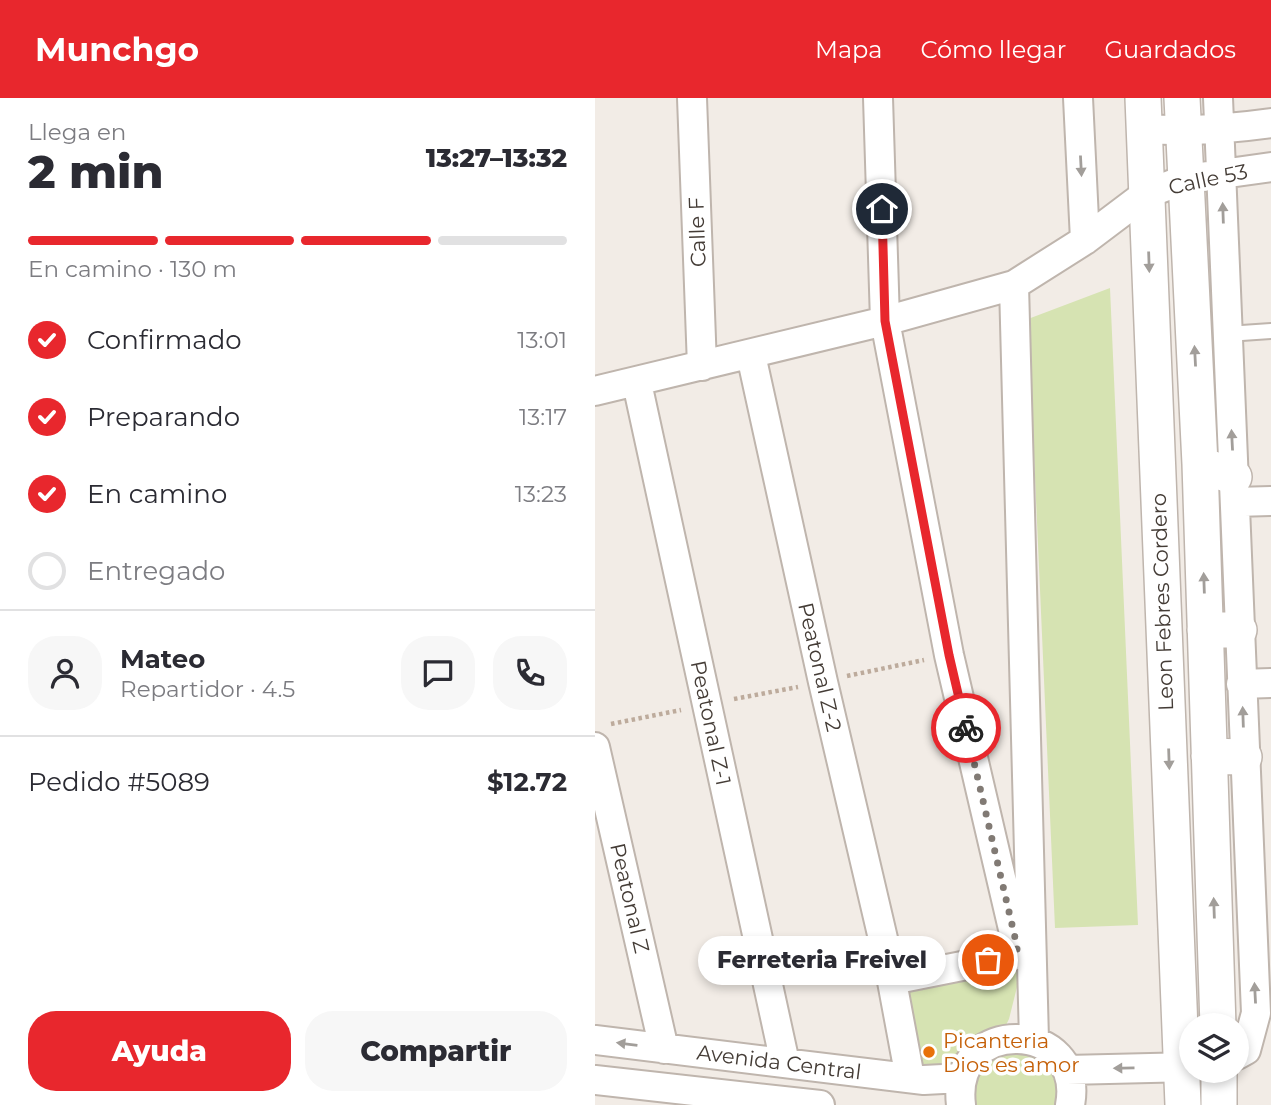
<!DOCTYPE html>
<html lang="es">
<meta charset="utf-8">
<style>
body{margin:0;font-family:Montserrat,sans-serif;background:#f7f7f7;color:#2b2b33;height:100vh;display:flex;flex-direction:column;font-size:26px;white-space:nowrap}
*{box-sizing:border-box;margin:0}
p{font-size:23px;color:#7c7c81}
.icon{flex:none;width:38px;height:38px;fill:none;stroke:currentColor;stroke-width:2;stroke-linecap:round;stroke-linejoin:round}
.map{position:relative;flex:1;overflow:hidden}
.drawer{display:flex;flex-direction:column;background:#fff;width:595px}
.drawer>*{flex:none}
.buttons{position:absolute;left:584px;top:915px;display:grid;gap:14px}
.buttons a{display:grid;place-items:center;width:70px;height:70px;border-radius:50%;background:#fff;box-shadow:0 4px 10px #0003;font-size:35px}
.pin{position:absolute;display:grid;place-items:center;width:60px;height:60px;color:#fff;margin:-30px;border:4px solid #fff;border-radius:50%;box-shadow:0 2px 7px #0007}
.courier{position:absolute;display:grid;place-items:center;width:70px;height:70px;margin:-35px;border:5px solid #e8272d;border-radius:50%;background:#fff;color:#222;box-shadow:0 2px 9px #0007}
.bubble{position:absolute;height:49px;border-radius:24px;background:#fff;box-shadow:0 4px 10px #0003;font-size:23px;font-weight:800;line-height:49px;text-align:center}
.overview em{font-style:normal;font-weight:800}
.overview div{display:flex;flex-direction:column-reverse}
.overview{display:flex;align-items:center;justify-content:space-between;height:119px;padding:0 28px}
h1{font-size:46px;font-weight:800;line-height:52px}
.bar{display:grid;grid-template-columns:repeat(4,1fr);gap:10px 7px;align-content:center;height:84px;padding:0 28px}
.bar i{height:9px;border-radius:5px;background:#e1e1e2}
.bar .on{background:#e8272d}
.bar p{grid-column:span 4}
.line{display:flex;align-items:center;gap:18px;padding:0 28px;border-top:2px solid #e1e1e2}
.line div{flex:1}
.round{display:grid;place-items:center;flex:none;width:74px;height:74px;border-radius:28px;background:#f7f7f7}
ol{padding:0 28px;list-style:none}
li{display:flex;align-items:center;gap:21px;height:77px}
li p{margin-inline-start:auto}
li .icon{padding:7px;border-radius:50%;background:#e8272d;color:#fff;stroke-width:4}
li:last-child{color:#7c7c81}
li i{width:38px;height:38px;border:4px solid #e1e1e2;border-radius:50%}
.primary-button{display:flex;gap:14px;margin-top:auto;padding:14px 28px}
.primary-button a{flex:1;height:80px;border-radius:28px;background:#e8272d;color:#fff;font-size:28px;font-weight:800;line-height:80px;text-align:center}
.primary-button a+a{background:#f7f7f7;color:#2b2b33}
header{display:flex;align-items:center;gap:42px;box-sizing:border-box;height:98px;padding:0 35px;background:#e8272d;color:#fff}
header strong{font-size:33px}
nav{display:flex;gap:38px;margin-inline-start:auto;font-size:24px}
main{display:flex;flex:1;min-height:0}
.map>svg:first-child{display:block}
.green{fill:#d6e3b2}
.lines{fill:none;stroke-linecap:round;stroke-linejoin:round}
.service-casing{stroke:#bfb5ad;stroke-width:18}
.minor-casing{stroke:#bfb5ad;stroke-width:32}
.tertiary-casing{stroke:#bfb5ad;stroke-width:38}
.path{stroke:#bdab9c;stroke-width:4.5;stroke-dasharray:3.5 3.5;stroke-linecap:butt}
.service{stroke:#fff;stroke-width:14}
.minor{stroke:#fff;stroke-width:28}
.tertiary{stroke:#fff;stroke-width:35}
.oneway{fill:#a29e9a}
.done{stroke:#817a74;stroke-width:7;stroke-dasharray:0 12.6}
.route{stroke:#e8272d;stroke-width:9}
.food-dot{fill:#e8710a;stroke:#fff;stroke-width:2.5}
.labels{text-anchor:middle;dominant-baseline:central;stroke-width:7;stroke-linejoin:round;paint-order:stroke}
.street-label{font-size:21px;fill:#443c36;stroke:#fff}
.food-label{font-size:21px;fill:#c56008;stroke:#fff;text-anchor:start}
</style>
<header>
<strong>Munchgo</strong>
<nav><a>Mapa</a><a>Cómo llegar</a><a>Guardados</a></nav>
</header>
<main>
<section class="drawer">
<div class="overview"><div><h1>2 min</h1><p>Llega en</p></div><em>13:27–13:32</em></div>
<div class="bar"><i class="on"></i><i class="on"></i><i class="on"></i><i></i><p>En camino · 130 m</p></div>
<ol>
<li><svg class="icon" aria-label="check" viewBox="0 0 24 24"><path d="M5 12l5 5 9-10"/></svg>Confirmado<p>13:01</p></li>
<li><svg class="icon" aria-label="check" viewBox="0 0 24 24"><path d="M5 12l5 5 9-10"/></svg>Preparando<p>13:17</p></li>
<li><svg class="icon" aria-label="check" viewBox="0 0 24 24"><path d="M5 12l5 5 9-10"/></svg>En camino<p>13:23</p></li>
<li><i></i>Entregado</li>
</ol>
<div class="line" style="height:126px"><a class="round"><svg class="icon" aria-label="person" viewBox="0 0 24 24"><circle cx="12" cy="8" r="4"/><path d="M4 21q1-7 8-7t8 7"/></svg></a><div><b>Mateo</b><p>Repartidor · 4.5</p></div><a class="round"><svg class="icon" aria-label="chat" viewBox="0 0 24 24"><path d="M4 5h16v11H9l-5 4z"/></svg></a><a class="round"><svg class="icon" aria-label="phone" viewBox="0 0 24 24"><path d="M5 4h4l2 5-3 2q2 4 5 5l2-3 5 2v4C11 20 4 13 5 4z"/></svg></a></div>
<div class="line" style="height:91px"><div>Pedido #5089</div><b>$12.72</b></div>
<div class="primary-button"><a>Ayuda</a><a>Compartir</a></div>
</section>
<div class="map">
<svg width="676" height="1007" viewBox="0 0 676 1007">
<rect width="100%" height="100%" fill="#f2ece6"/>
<path class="green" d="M515,190L543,827L460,830L433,221Z
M422,864L424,881L414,921L408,933L364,964L319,970L306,887Z
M430,948L464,972L468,1007H372L386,959Z"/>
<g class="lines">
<g class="service-casing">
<path id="service" d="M632,236L676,233"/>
</g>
<g class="minor-casing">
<path id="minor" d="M97,0L107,268
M283,0L290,223L354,557L422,848V855L417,858L297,882
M483,0L490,142
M623,0L661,915L651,952L642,957
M550,31C593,34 633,31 676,25
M156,257L228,584L293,862L315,980
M42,285L190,965
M0,293L290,223L419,187
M640,404L676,403
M646,586L676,585
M0,649L69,951
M0,942L329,982L367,980
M439,942L419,187L490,142L551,96L591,81L676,69
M472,972L597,969
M0,982L225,1007
M366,1007C355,916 491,922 475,1007"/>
</g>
<g class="tertiary-casing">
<path id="tertiary" d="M548,0L588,1007
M587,0L605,366L623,928
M605,366L639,379
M610,532H644
M614,658L649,659
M624,973V1007"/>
</g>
<path class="path" d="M252,578L329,562
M139,601L203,589
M16,626L86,612"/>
<use href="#service" class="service"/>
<use href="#minor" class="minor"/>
<use href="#tertiary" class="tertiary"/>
</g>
<defs><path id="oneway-solid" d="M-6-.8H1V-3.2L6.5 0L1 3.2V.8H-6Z" transform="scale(1.75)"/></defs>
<g class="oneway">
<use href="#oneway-solid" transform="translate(486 68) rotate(87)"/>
<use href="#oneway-solid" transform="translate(628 115) rotate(-92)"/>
<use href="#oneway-solid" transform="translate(554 164) rotate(88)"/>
<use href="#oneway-solid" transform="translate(600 258) rotate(-93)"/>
<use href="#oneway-solid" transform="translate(637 342) rotate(-93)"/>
<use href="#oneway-solid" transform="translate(609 485) rotate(-92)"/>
<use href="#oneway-solid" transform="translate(648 619) rotate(-92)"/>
<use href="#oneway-solid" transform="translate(574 661) rotate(88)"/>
<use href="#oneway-solid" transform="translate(619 810) rotate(-92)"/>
<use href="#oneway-solid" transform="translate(660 895) rotate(-93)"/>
<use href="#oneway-solid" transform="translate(32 946) rotate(-173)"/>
<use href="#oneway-solid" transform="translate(529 970) rotate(179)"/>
</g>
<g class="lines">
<path class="done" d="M371,630L422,848V855L393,862"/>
<path class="route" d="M287,111L290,223L354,557L371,630"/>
</g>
<circle class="food-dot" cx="334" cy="954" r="7"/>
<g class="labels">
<g class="street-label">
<text transform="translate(613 81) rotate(-12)">Calle 53</text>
<text transform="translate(102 134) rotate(-92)">Calle F</text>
<text transform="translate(567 504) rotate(-92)">Leon Febres Cordero</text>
<text transform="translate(225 569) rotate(77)">Peatonal Z-2</text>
<text transform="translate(116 625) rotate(78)">Peatonal Z-1</text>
<text transform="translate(35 800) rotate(77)">Peatonal Z</text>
<text transform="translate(184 964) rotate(7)">Avenida Central</text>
</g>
<g class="food-label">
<text x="348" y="942">Picanteria<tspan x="348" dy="24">Dios es amor</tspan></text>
</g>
</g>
</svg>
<div class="buttons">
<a><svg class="icon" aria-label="layers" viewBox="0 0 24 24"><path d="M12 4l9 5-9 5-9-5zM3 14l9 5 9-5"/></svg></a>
</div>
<div class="pin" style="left:393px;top:862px;background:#ea580c"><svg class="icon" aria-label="bag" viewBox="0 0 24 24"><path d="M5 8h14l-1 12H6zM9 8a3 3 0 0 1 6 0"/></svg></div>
<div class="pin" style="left:287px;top:111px;background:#1f2937"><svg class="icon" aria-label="home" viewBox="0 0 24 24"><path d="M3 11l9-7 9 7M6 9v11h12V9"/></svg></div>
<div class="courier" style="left:371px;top:630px"><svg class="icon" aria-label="bike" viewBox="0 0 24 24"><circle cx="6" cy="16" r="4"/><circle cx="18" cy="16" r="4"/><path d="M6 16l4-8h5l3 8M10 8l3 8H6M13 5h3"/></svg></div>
<div class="bubble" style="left:103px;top:838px;width:248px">Ferreteria Freivel</div>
</div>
</main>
